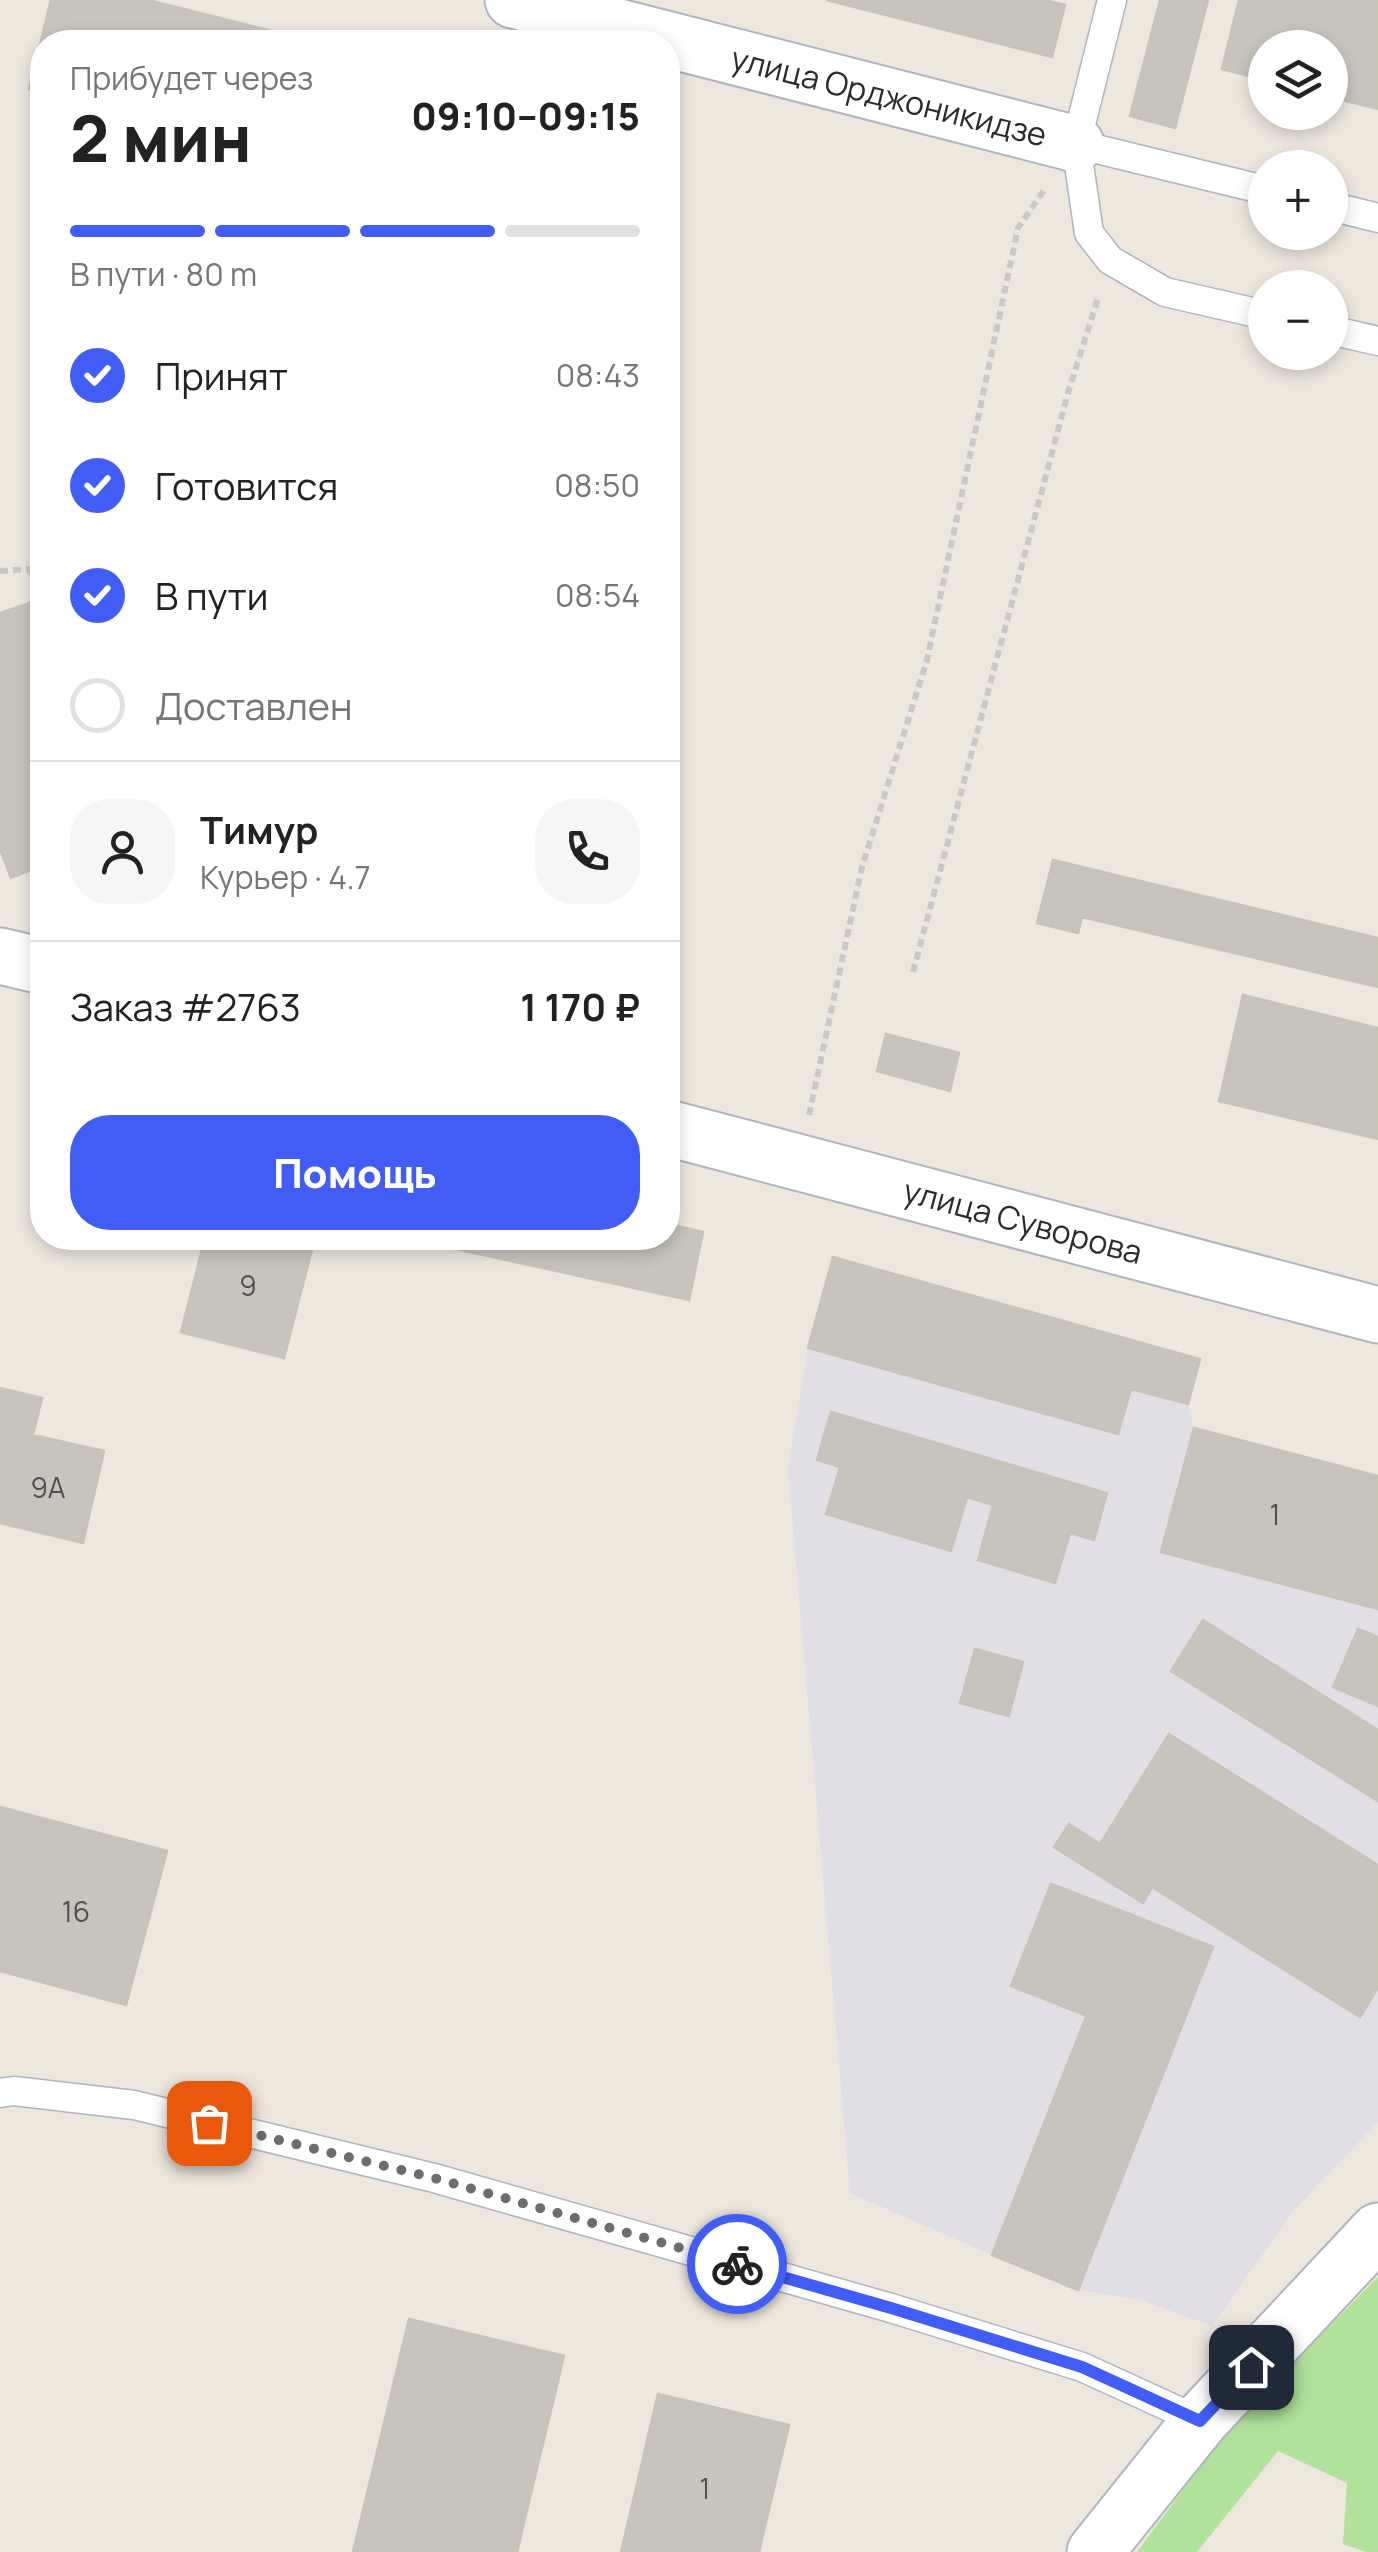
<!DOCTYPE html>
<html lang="ru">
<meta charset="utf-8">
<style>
body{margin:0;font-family:Manrope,sans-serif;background:#f6f6f6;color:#222;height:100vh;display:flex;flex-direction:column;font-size:38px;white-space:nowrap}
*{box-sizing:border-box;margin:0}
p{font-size:32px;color:#767676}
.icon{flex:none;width:55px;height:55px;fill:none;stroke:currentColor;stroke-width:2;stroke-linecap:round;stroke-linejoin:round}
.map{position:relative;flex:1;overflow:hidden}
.drawer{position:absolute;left:30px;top:30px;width:650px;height:1220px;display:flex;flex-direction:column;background:#fff;border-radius:40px;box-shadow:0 5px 15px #0003}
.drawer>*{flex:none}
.tools{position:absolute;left:1248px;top:30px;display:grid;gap:20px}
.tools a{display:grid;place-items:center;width:100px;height:100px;border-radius:50%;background:#fff;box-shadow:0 5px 15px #0003;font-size:50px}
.pin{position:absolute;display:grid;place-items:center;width:85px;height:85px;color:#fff;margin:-42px;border-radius:20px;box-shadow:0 5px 15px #0006}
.courier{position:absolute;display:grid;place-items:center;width:100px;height:100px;margin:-50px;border:8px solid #425df6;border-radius:50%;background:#fff;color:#222;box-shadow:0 2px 12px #0007}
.summary em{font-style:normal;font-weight:800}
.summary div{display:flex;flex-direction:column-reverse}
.summary{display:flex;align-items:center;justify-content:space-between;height:170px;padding:0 40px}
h1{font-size:65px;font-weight:800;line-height:75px}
.bar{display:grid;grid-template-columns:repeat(4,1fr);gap:15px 10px;align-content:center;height:120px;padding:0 40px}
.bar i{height:12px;border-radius:8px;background:#e0e0e0}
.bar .active{background:#425df6}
.bar p{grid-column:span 4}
.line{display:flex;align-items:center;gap:25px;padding:0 40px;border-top:2px solid #e0e0e0}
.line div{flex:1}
.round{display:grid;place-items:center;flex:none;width:105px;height:105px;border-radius:40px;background:#f6f6f6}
ol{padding:0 40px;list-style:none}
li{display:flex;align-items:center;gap:30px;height:110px}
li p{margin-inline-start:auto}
li .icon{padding:10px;border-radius:50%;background:#425df6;color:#fff;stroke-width:4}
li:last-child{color:#767676}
li i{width:55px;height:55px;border:5px solid #e0e0e0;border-radius:50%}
.action{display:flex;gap:20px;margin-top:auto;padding:20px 40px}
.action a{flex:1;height:115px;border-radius:40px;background:#425df6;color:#fff;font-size:40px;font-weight:800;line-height:115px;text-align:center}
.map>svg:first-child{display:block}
.industrial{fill:#e1dee6}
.green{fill:#b1e29c}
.building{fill:#c8c4bd;stroke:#c8c3b8;stroke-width:2.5}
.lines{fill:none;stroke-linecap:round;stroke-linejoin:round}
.service-casing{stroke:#b1b4bf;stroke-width:31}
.minor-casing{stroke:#b1b4bf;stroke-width:59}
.secondary-casing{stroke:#b1b4bf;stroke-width:59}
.path{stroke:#c8c8c8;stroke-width:6;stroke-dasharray:8 5;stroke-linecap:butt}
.service{stroke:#fff;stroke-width:28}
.minor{stroke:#fff;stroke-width:55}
.secondary{stroke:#fff;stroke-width:55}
.done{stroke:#6f6d6a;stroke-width:10;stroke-dasharray:0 18}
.route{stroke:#425df6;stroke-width:12}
.labels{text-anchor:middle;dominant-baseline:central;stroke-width:8;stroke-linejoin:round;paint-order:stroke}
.number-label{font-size:28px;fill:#525150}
.street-label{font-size:32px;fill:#2b2b2b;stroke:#fff}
</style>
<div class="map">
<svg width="1378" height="2552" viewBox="0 0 1378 2552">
<rect width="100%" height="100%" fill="#ede7de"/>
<path class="industrial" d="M833,1257L1200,1359L1188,1404L1194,1428L1162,1552L1378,1609V2122L1294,2210L1212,2326L1140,2300L1078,2290L992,2255L850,2193L788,1470L808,1348Z"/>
<path class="green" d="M1378,2277V2552H1366L1343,2544L1347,2483L1278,2451L1197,2552H1137L1232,2424Z"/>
<path class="building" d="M51,0H148L315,42H42V92L29,89Z
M827,0H1044L1065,5L1052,57Z
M1160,0H1208L1175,128L1130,116Z
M1239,0H1378V109L1330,97V48H1265V80L1222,69Z
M29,603L42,639V866L11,878L0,849V613Z
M1053,860L1378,938V987L1082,917L1078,933L1037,923Z
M1243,995L1378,1028V1139L1219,1101Z
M886,1034L959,1053L950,1091L877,1071Z
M668,1224L703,1232L689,1300L447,1247L450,1238H668Z
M205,1238H315L284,1358L181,1332Z
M833,1257L1200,1359L1188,1404L1131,1389L1118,1434L808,1348Z
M0,1388L42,1398L33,1435L104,1451L83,1543L0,1523Z
M831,1412L1107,1493L1094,1540L1070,1533L1055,1583L978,1560L993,1505L967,1497L951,1551L826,1514L840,1467L817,1460Z
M1194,1428L1378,1476V1609L1161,1552Z
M1203,1620L1378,1730V1801L1171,1671Z
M1358,1629L1378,1637V1706L1333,1687Z
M975,1649L1023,1662L1009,1716L960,1703Z
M1169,1734L1378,1865V1988L1360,2017L1152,1887L1143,1903L1054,1847L1069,1824L1100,1844Z
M0,1807L167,1851L126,2005L0,1971Z
M1051,1884L1127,1913L1087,2016L1011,1986Z
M1127,1913L1213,1947L1078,2290L992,2255Z
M409,2319L564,2356L517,2552H353Z
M658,2394L789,2425L759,2552H621Z"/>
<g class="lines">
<g class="service-casing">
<path id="service" d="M1112,0L1076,144L1089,233L1110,260L1165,292L1265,315
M1076,144L1265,190
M1330,206L1378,218
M1330,330L1378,341
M0,2093L14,2091L134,2105L434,2178L891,2308L1082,2367L1200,2421"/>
</g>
<g class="minor-casing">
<path id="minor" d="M513,0L1076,144
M0,956L42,966
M668,1128L1378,1315"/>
</g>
<g class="secondary-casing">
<path id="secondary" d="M1095,2552L1200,2421L1378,2231"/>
</g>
<path class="path" d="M0,571L28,569L42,585
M913,972L1068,393L1099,295
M809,1115L862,867L927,660L1018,228L1044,190"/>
<use href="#service" class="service"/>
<use href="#minor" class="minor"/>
<use href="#secondary" class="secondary"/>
</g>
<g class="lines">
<path class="done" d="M209,2123L434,2178L737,2264"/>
<path class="route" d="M737,2264L891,2308L1082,2367L1200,2421L1251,2367"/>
</g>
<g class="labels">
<g class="number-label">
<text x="248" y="1285">9</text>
<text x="48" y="1487">9А</text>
<text x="1275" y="1514">1</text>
<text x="76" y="1911">16</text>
<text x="705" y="2488">1</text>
</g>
<g class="street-label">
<text transform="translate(889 96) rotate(14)">улица Орджоникидзе</text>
<text transform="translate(1023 1221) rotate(15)">улица Суворова</text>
</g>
</g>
</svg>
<div class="tools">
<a><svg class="icon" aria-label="layers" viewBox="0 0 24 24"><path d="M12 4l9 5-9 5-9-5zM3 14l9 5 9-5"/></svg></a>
<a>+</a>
<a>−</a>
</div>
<div class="pin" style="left:209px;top:2123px;background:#ea580c"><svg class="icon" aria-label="bag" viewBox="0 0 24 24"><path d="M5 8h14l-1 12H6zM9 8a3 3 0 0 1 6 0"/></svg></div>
<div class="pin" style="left:1251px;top:2367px;background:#1f2937"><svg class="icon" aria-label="home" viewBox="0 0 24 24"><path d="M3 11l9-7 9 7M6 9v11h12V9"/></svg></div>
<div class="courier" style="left:737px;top:2264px"><svg class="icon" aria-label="bike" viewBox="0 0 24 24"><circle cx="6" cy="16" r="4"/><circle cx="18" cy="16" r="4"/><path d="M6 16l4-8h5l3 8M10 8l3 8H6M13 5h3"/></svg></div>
<section class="drawer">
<div class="summary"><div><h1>2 мин</h1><p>Прибудет через</p></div><em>09:10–09:15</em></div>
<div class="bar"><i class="active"></i><i class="active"></i><i class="active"></i><i></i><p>В пути · 80 m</p></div>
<ol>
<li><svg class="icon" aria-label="check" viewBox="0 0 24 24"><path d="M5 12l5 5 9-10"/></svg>Принят<p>08:43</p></li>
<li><svg class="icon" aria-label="check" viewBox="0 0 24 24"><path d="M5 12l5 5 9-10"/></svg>Готовится<p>08:50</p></li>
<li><svg class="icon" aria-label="check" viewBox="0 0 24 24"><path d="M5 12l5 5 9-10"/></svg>В пути<p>08:54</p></li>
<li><i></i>Доставлен</li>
</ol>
<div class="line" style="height:180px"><a class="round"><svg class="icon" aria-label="person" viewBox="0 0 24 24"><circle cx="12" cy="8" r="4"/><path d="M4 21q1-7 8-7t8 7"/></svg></a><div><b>Тимур</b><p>Курьер · 4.7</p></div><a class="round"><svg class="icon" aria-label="phone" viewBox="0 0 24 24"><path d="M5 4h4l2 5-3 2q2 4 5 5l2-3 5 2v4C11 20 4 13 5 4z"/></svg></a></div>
<div class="line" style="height:130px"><div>Заказ #2763</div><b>1 170 ₽</b></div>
<div class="action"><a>Помощь</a></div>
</section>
</div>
